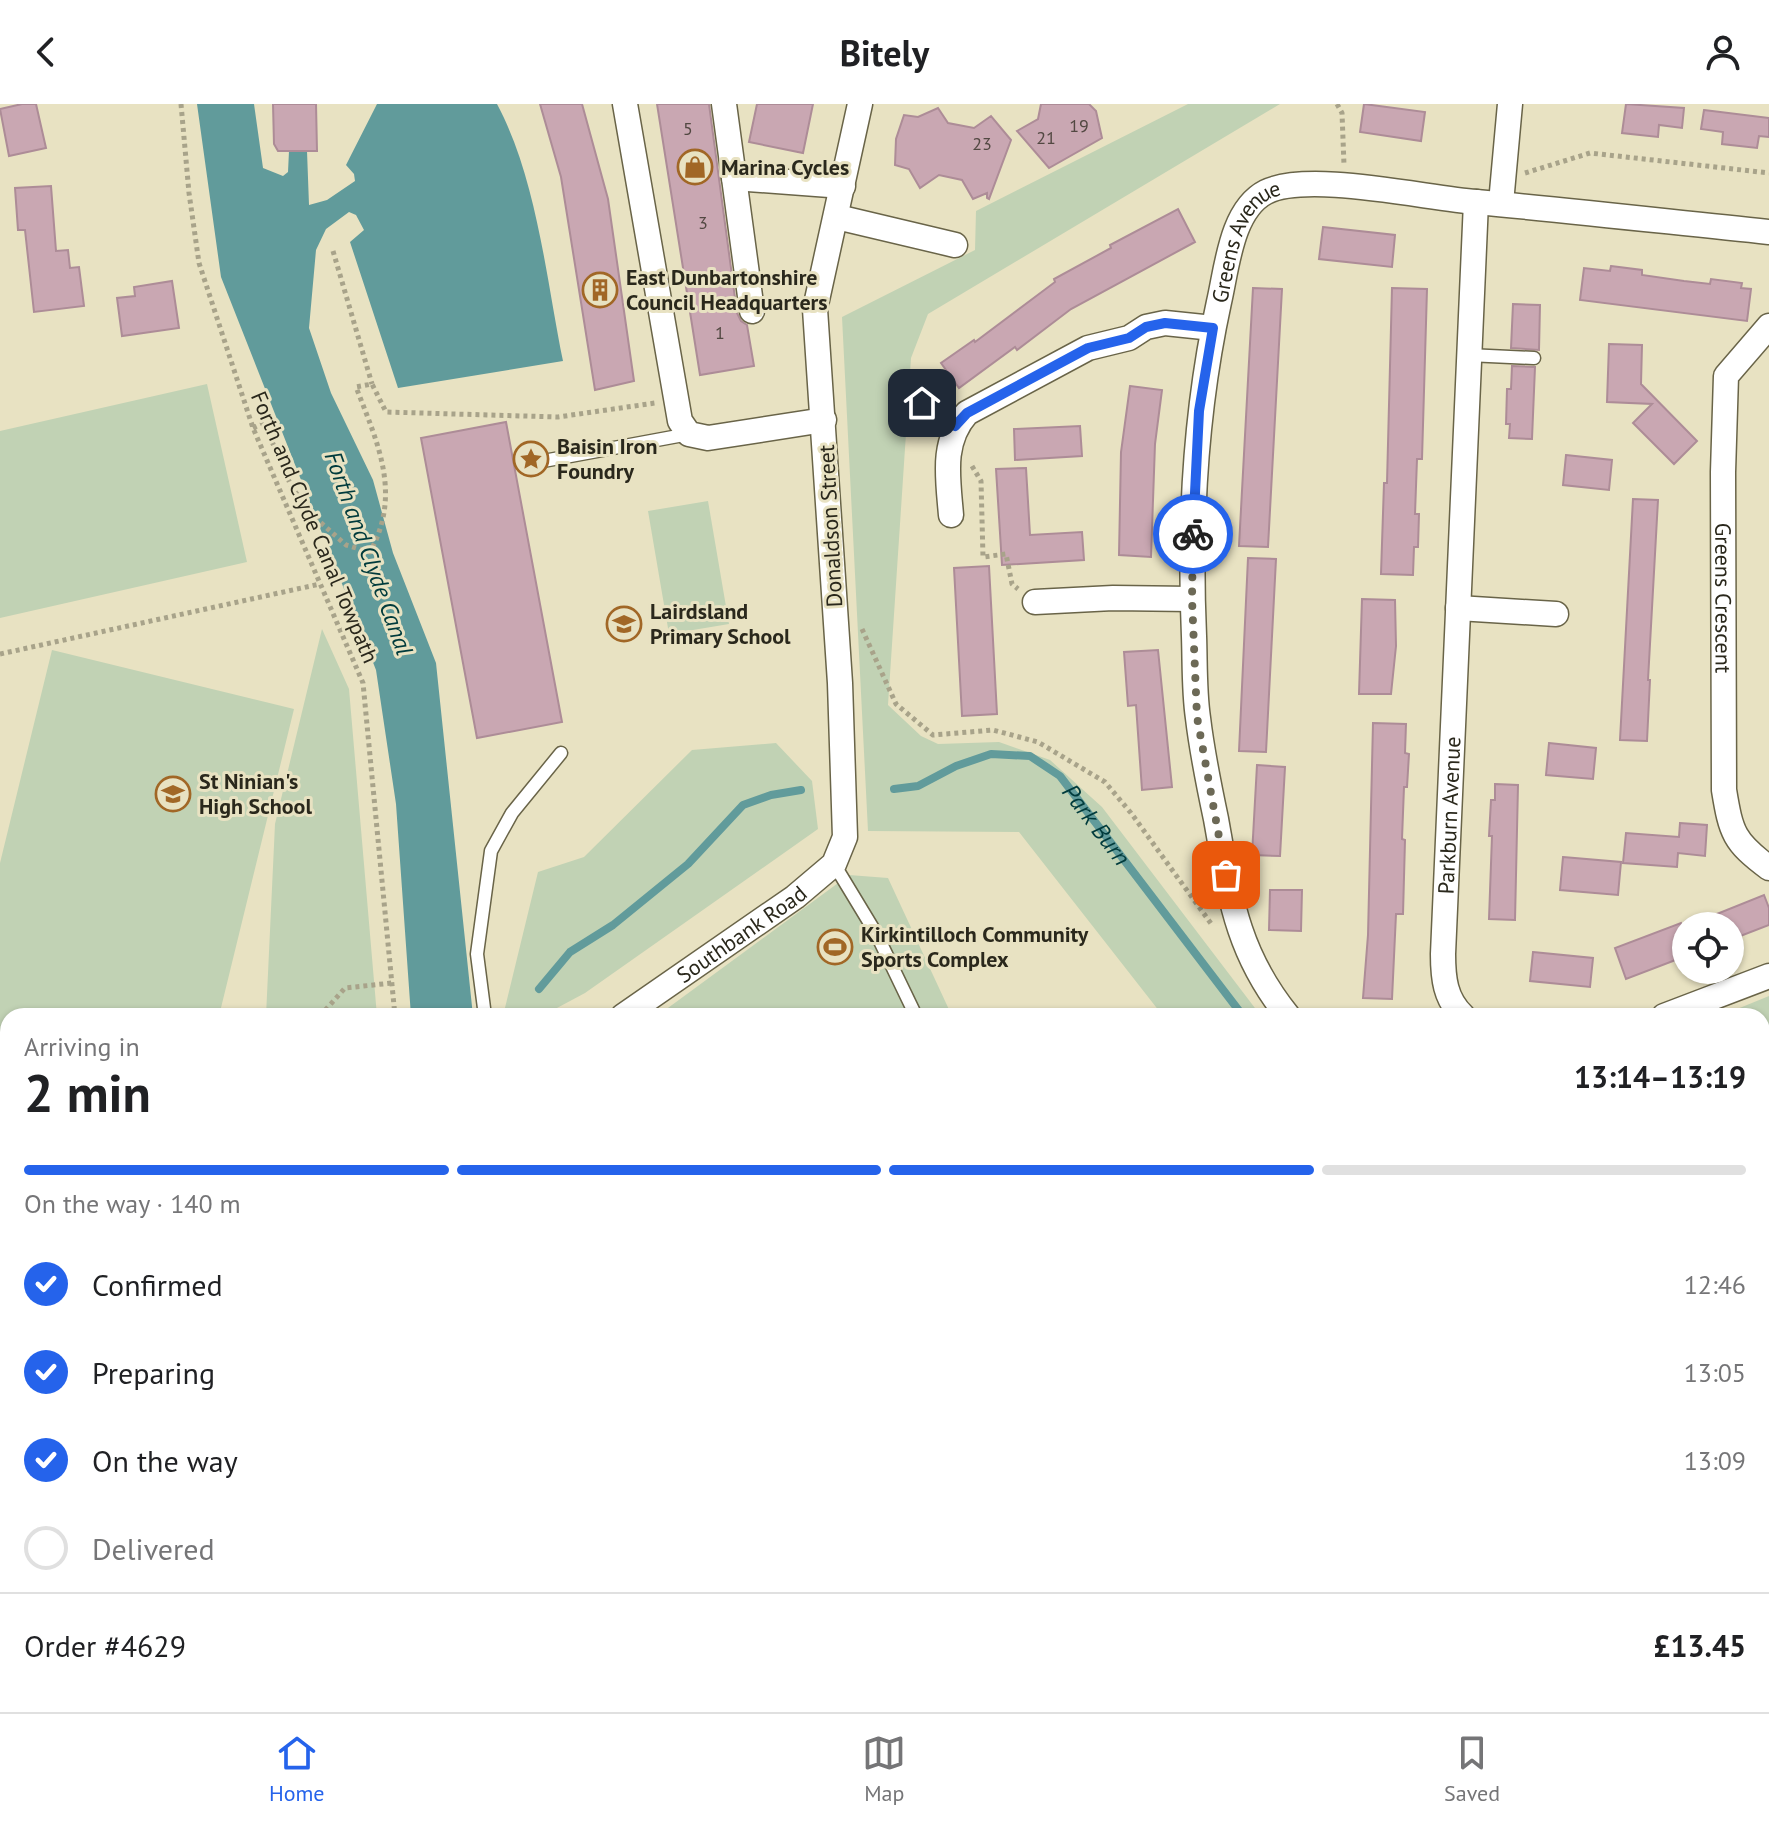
<!DOCTYPE html>
<meta charset="utf-8">
<style>
body{margin:0;font-family:"PT Sans",sans-serif;background:#f6f6f6;color:#202124;height:100vh;display:flex;flex-direction:column;font-size:30px;white-space:nowrap}
*{box-sizing:border-box;margin:0}
p{font-size:26px;color:#757577}
.icon{flex:none;width:44px;height:44px;fill:none;stroke:currentColor;stroke-width:2;stroke-linecap:round;stroke-linejoin:round}
.map{position:relative;flex:1;overflow:hidden}
.panel{position:absolute;left:0px;top:904px;width:1770px;height:704px;display:flex;flex-direction:column;background:#fff;border-radius:24px 24px 0 0;box-shadow:0 2px 6px #0004}
.panel>*{flex:none}
.buttons{position:absolute;left:1672px;top:808px;display:grid;gap:16px}
.buttons a{display:grid;place-items:center;width:72px;height:72px;border-radius:50%;background:#fff;box-shadow:0 2px 6px #0004;font-size:40px}
.pin{position:absolute;display:grid;place-items:center;width:68px;height:68px;color:#fff;margin:-34px;border-radius:16px;box-shadow:0 4px 12px #0006}
.courier{position:absolute;display:grid;place-items:center;width:80px;height:80px;margin:-40px;border:6px solid #2563eb;border-radius:50%;background:#fff;color:#222;box-shadow:0 2px 10px #0007}
.overview em{font-style:normal;font-weight:700}
.overview div{display:flex;flex-direction:column-reverse}
.overview{display:flex;align-items:center;justify-content:space-between;height:136px;padding:0 24px}
h1{font-size:52px;font-weight:700;line-height:60px}
.bar{display:grid;grid-template-columns:repeat(4,1fr);gap:12px 8px;align-content:center;height:96px;padding:0 24px}
.bar i{height:10px;border-radius:6px;background:#e0e0e0}
.bar .active{background:#2563eb}
.bar p{grid-column:span 4}
.line{display:flex;align-items:center;gap:20px;padding:0 24px;border-top:2px solid #e0e0e0}
.line div{flex:1}
ol{padding:0 24px;list-style:none}
li{display:flex;align-items:center;gap:24px;height:88px}
li p{margin-inline-start:auto}
li .icon{padding:8px;border-radius:50%;background:#2563eb;color:#fff;stroke-width:4}
li:last-child{color:#757577}
li i{width:44px;height:44px;border:4px solid #e0e0e0;border-radius:50%}
header{display:flex;justify-content:space-between;align-items:center;height:104px;padding:0 24px;background:#fff;font-size:36px;font-weight:700}
.tab-bar{display:flex;justify-content:space-around;align-items:center;height:112px;border-top:2px solid #e0e0e0;background:#fff;font-size:22px;color:#757577}
.tab-bar a{display:grid;justify-items:center;gap:4px}
.tab-bar .active{color:#2563eb}
.map>svg:first-child{display:block}
.green{fill:#c1d2b4}
.water{fill:#619b9b}
.lines{fill:none;stroke-linecap:round;stroke-linejoin:round}
.stream{stroke:#619b9b;stroke-width:8}
.river{stroke:#619b9b;stroke-width:46}
.building{fill:#c9a7b2;stroke:#ad8c97;stroke-width:2}
.lane-casing{stroke:#696448;stroke-width:15}
.street-casing{stroke:#696448;stroke-width:27}
.path{stroke:#a8a38a;stroke-width:5;stroke-dasharray:4 4;stroke-linecap:butt}
.lane{stroke:#fff;stroke-width:12}
.street{stroke:#fff;stroke-width:24}
.done{stroke:#6c6956;stroke-width:8;stroke-dasharray:0 14.4}
.route{stroke:#2563eb;stroke-width:10}
.labels{text-anchor:middle;dominant-baseline:central;stroke-width:6;stroke-linejoin:round;paint-order:stroke}
.number-label{font-size:18px;fill:#524842}
.poi-label{font-size:22px;font-weight:bold;fill:#2a281c;stroke:#e8e2c2;text-anchor:start}
.street-label{font-size:22px;fill:#2a281c;stroke:#e8e2c2}
.water-label{font-size:24px;font-style:italic;fill:#003b3c;stroke:#e8e2c2}
</style>
<header><svg class="icon" aria-label="back" viewBox="0 0 24 24"><path d="M15 5l-7 7 7 7"/></svg>Bitely<svg class="icon" aria-label="person" viewBox="0 0 24 24"><circle cx="12" cy="8" r="4"/><path d="M4 21q1-7 8-7t8 7"/></svg></header>
<div class="map">
<svg width="1769" height="1608" viewBox="0 0 1769 1608">
<rect width="100%" height="100%" fill="#e8e2c2"/>
<path class="green" d="M1188,0H1280L928,210L911,254L888,601L921,632L938,640L999,638L1050,656L1102,703L1261,912H1163L1019,728L868,727L842,213L975,146L976,107Z
M207,280L247,458L0,514V327Z
M708,397L729,520L669,530L648,407Z
M322,525L349,585L377,912H266L275,720Z
M52,546L294,605L219,912H8V942L0,940V759Z
M776,639L812,677L818,725L585,889L542,912H503L538,768L584,753L692,646Z
M849,771L888,774L952,912H657Z
M1769,892V1289L1762,1290V912H1720Z
M1762,1553L1769,1565V1608H1210L1207,1600H1762Z
M202,1600H409V1608H203Z"/>
<path class="water" d="M197,0H254L263,64L283,72L288,68L289,47H307L309,101L327,96L355,77L354,70L346,61L377,0H497C537,75 546,174 563,257L398,284L350,138L364,126L356,111L349,108L326,125L316,146L309,224L331,289L373,376L393,449L436,559L473,912H411L396,700L376,566L221,173Z
M451,1600H520L518,1608H448Z"/>
<g class="lines">
<g class="stream">
<path id="s1" d="M894,685L918,682L956,662L991,650L1030,652L1060,672L1243,912"/>
<path d="M539,885L570,848L613,821L688,760L743,701L771,691L801,686"/>
<path d="M1677,1600L1682,1608"/>
</g>
<path class="river" d="M228,1600V1608"/>
</g>
<path class="building" d="M22,0H36L46,44L9,52L0,5Z
M273,0H316L317,47H278L274,40Z
M540,0H582L608,95L634,277L595,286L561,73Z
M657,0H709L737,209L741,217L747,221L754,262L700,271Z
M757,0H813L803,49L749,38Z
M1041,0H1089L1096,7L1102,34L1049,64L1017,27L1038,15Z
M1364,0L1425,8L1421,37L1360,28Z
M1626,0L1684,4L1682,24L1659,21L1658,33L1622,29Z
M938,4L948,19L974,24L991,12L1011,36L989,95L987,94V89L973,95L962,76L939,71L920,84L909,65L895,61L896,35L904,11L918,13Z
M1704,6L1769,14V33L1759,32L1757,44L1722,40L1723,28L1701,25Z
M51,82L56,147L68,146L70,164L79,163L84,202L34,208L25,126H18L15,84Z
M1178,105L1195,138L1071,205L1017,246L1015,243L959,284L941,259L974,236L975,238L1055,178L1054,175L1111,144L1110,141Z
M1323,123L1395,131L1392,163L1319,155Z
M1611,162L1642,166V171L1684,177L1710,180L1711,175L1742,179L1741,184L1751,185L1747,217L1580,196L1584,164L1610,167Z
M172,177L179,224L122,232L117,194L135,192L134,183Z
M1253,184L1282,185L1268,443L1239,442Z
M1392,184L1427,185L1422,355H1417L1415,410H1419L1418,443H1414L1413,471L1381,470L1384,379H1387Z
M1513,200L1540,201L1539,246L1511,244Z
M1609,240L1642,241L1641,280L1697,337L1674,360L1633,319L1652,300L1607,298Z
M1512,262L1535,263L1532,335L1509,334L1510,320H1506L1507,285H1511Z
M1130,282L1162,286L1155,340L1151,453L1119,451L1121,348Z
M506,318L562,618L477,634L421,334Z
M1080,322L1082,352L1015,356L1014,325Z
M1566,351L1612,356L1609,386L1563,381Z
M1026,364L1030,431L1082,428L1084,456L1002,461L996,365Z
M1633,395L1658,396L1648,576H1650L1647,637L1620,636Z
M1248,454L1276,455L1266,648L1239,647Z
M989,462L997,610L962,612L954,464Z
M1362,495L1395,496L1396,542L1391,590H1359Z
M1158,546L1172,683L1142,686L1136,601L1128,602L1124,548Z
M1373,619L1406,620L1405,649L1409,650L1407,683H1404L1402,735L1405,736L1403,810H1396L1392,895L1363,894L1368,831Z
M1549,639L1596,644L1593,675L1546,671Z
M1257,661L1285,663L1280,752L1252,751Z
M1495,680L1518,681L1515,816L1489,815L1492,732H1489L1491,696H1495Z
M1680,719L1707,721L1705,752L1678,749L1677,763L1623,759L1626,729L1679,733Z
M1563,753L1621,758L1618,791L1560,786Z
M1270,786H1302L1301,827L1269,826Z
M1764,791L1769,804V821L1730,836V822H1687Z
M1681,819L1686,832V852L1626,875L1615,844Z
M1533,848L1593,854L1590,883L1530,877Z"/>
<g class="lines">
<g class="lane-casing">
<path id="lane" d="M1468,251L1534,254
M538,358L689,330
M834,760L877,831L916,912
M485,912L477,850L491,747L512,709L561,649
M801,1600L815,1608
M529,1608L532,1600
M956,1608H963"/>
</g>
<g class="street-casing">
<g id="street">
<path d="M625,0L680,317L689,330L708,334L824,316"/>
<path d="M724,0L752,207"/>
<path d="M734,74L843,82"/>
<path d="M1501,99L1510,0"/>
<path d="M837,113L955,141"/>
<path id="s2" d="M1769,222L1726,272L1723,368L1724,686C1731,729 1734,738 1769,764"/>
<path d="M922,299L955,322"/>
<path d="M951,411C948,374 941,338 967,309L1088,244L1129,234L1146,223L1165,219L1213,224"/>
<path d="M1035,498L1113,494L1192,495"/>
<path d="M1458,504L1556,510"/>
<path id="s3" d="M623,912L795,793L834,760L845,733L840,579L815,205L860,0"/>
<path id="s4" d="M1288,912C1237,849 1230,793 1216,715C1209,682 1202,648 1198,614C1194,587 1195,559 1194,532C1189,420 1195,308 1219,198C1227,164 1231,106 1266,88C1308,67 1425,94 1476,98C1574,107 1671,118 1769,128"/>
<path id="s5" d="M1463,912C1445,895 1443,874 1443,850L1476,98"/>
<path d="M1664,912L1769,872"/>
<path d="M0,1075L8,1080"/>
<path d="M1762,1302L1769,1301"/>
<path d="M42,1608V1600"/>
</g>
</g>
<path class="path" d="M181,0L189,89L199,159L253,324L363,579L395,912
M1337,0L1342,9L1344,61
M1525,69L1590,49L1769,69
M333,147L372,280
M253,324L264,319L292,384L320,418L346,441L370,448C402,390 378,340 356,283L372,280L386,308L558,313L655,299
M972,362L981,377L983,453L1006,450L1012,480L1018,485
M862,525L896,600L933,631L993,626L1038,638L1105,678L1131,709L1212,821
M0,550L320,480
M320,912L345,884L392,879
M0,977L8,979
M1716,1600L1719,1608
M424,1608L425,1600"/>
<use href="#lane" class="lane"/>
<use href="#street" class="street"/>
</g>
<g class="lines">
<path class="done" d="M1193,430L1192,495L1197,613L1226,771"/>
<path class="route" d="M922,299L955,322L967,309L1088,244L1129,234L1146,223L1165,219L1213,224L1199,307L1193,430"/>
</g>
<defs>
<g id="shop-ring" transform="scale(1.8)"><circle r="9.5" fill="#e8e2c2" stroke="#a16726" stroke-width="1.5"/><path d="M-5-2.5h2.3a2.7 3.5 0 0 1 5.4 0H5L5.5 6h-11ZM-1.5-2.5h3a1.5 2.3 0 0 0-3 0Z" fill="#a16726"/></g>
<g id="building-ring" transform="scale(1.8)"><circle r="9.5" fill="#e8e2c2" stroke="#a16726" stroke-width="1.5"/><path d="M-4-6H4V6H1V3H-1V6H-4ZM-2.5-4.3h1.7v1.8h-1.7ZM.8-4.3h1.7v1.8H.8ZM-2.5-1h1.7V.8h-1.7ZM.8-1h1.7V.8H.8Z" fill="#a16726"/></g>
<g id="sight-ring" transform="scale(1.8)"><circle r="9.5" fill="#e8e2c2" stroke="#a16726" stroke-width="1.5"/><path d="M0-6L1.8-2.2L6-1.7L2.9 1.2L3.7 5.4L0 3.3L-3.7 5.4L-2.9 1.2L-6-1.7L-1.8-2.2Z" fill="#a16726"/></g>
<g id="school-ring" transform="scale(1.8)"><circle r="9.5" fill="#e8e2c2" stroke="#a16726" stroke-width="1.5"/><path d="M0-5L7-2L0 1L-7-2ZM-4 1L0 2.5L4 1V4Q0 6-4 4Z" fill="#a16726"/></g>
<g id="stadium-ring" transform="scale(1.8)"><circle r="9.5" fill="#e8e2c2" stroke="#a16726" stroke-width="1.5"/><path d="M0-5a6.5 5 0 1 0 0 10a6.5 5 0 1 0 0-10ZM-3.5-1.8h7v3.6h-7Z" fill="#a16726"/></g>
</defs>
<g fill-rule="evenodd">
<use href="#shop-ring" x="695" y="63"/>
<use href="#building-ring" x="600" y="186"/>
<use href="#sight-ring" x="531" y="355"/>
<use href="#school-ring" x="624" y="520"/>
<use href="#school-ring" x="173" y="690"/>
<use href="#stadium-ring" x="835" y="843"/>
</g>
<g class="labels">
<g class="number-label">
<text x="1079" y="21">19</text>
<text x="688" y="24">5</text>
<text x="1046" y="33">21</text>
<text x="982" y="39">23</text>
<text x="703" y="118">3</text>
<text x="720" y="228">1</text>
</g>
<g class="poi-label">
<text x="721" y="63">Marina Cycles</text>
<text x="626" y="173">East Dunbartonshire<tspan x="626" dy="25">Council Headquarters</tspan></text>
<text x="557" y="342">Baisin Iron<tspan x="557" dy="25">Foundry</tspan></text>
<text x="650" y="507">Lairdsland<tspan x="650" dy="25">Primary School</tspan></text>
<text x="199" y="677">St Ninian's<tspan x="199" dy="25">High School</tspan></text>
<text x="861" y="830">Kirkintilloch Community<tspan x="861" dy="25">Sports Complex</tspan></text>
</g>
<g class="street-label">
<text stroke="none"><textPath href="#s4" startOffset="802">Greens Avenue</textPath></text>
<text transform="translate(830 422) rotate(-93)">Donaldson Street</text>
<text transform="translate(315 423) rotate(67)">Forth and Clyde Canal Towpath</text>
<text stroke="none"><textPath href="#s2" startOffset="288">Greens Crescent</textPath></text>
<text stroke="none"><textPath href="#s5" startOffset="206">Parkburn Avenue</textPath></text>
<text stroke="none"><textPath href="#s3" startOffset="144">Southbank Road</textPath></text>
</g>
<g class="water-label">
<text transform="translate(369 449) rotate(70)">Forth and Clyde Canal</text>
<text stroke="none"><textPath href="#s1" startOffset="240">Park Burn</textPath></text>
</g>
</g>
</svg>
<div class="buttons">
<a><svg class="icon" aria-label="locate" viewBox="0 0 24 24"><circle cx="12" cy="12" r="6"/><path d="M12 2v4M12 18v4M2 12h4M18 12h4"/></svg></a>
</div>
<div class="pin" style="left:1226px;top:771px;background:#ea580c"><svg class="icon" aria-label="bag" viewBox="0 0 24 24"><path d="M5 8h14l-1 12H6zM9 8a3 3 0 0 1 6 0"/></svg></div>
<div class="pin" style="left:922px;top:299px;background:#1f2937"><svg class="icon" aria-label="home" viewBox="0 0 24 24"><path d="M3 11l9-7 9 7M6 9v11h12V9"/></svg></div>
<div class="courier" style="left:1193px;top:430px"><svg class="icon" aria-label="bike" viewBox="0 0 24 24"><circle cx="6" cy="16" r="4"/><circle cx="18" cy="16" r="4"/><path d="M6 16l4-8h5l3 8M10 8l3 8H6M13 5h3"/></svg></div>
<section class="panel">
<div class="overview"><div><h1>2 min</h1><p>Arriving in</p></div><em>13:14–13:19</em></div>
<div class="bar"><i class="active"></i><i class="active"></i><i class="active"></i><i></i><p>On the way · 140 m</p></div>
<ol>
<li><svg class="icon" aria-label="check" viewBox="0 0 24 24"><path d="M5 12l5 5 9-10"/></svg>Confirmed<p>12:46</p></li>
<li><svg class="icon" aria-label="check" viewBox="0 0 24 24"><path d="M5 12l5 5 9-10"/></svg>Preparing<p>13:05</p></li>
<li><svg class="icon" aria-label="check" viewBox="0 0 24 24"><path d="M5 12l5 5 9-10"/></svg>On the way<p>13:09</p></li>
<li><i></i>Delivered</li>
</ol>
<div class="line" style="height:104px"><div>Order #4629</div><b>£13.45</b></div>
</section>
</div>
<nav class="tab-bar">
<a class="active"><svg class="icon" aria-label="home" viewBox="0 0 24 24"><path d="M3 11l9-7 9 7M6 9v11h12V9"/></svg>Home</a>
<a><svg class="icon" aria-label="map" viewBox="0 0 24 24"><path d="M3 6l6-2 6 2 6-2v14l-6 2-6-2-6 2zM9 4v14M15 6v14"/></svg>Map</a>
<a><svg class="icon" aria-label="saved" viewBox="0 0 24 24"><path d="M7 4h10v16l-5-4-5 4z"/></svg>Saved</a>
</nav>
